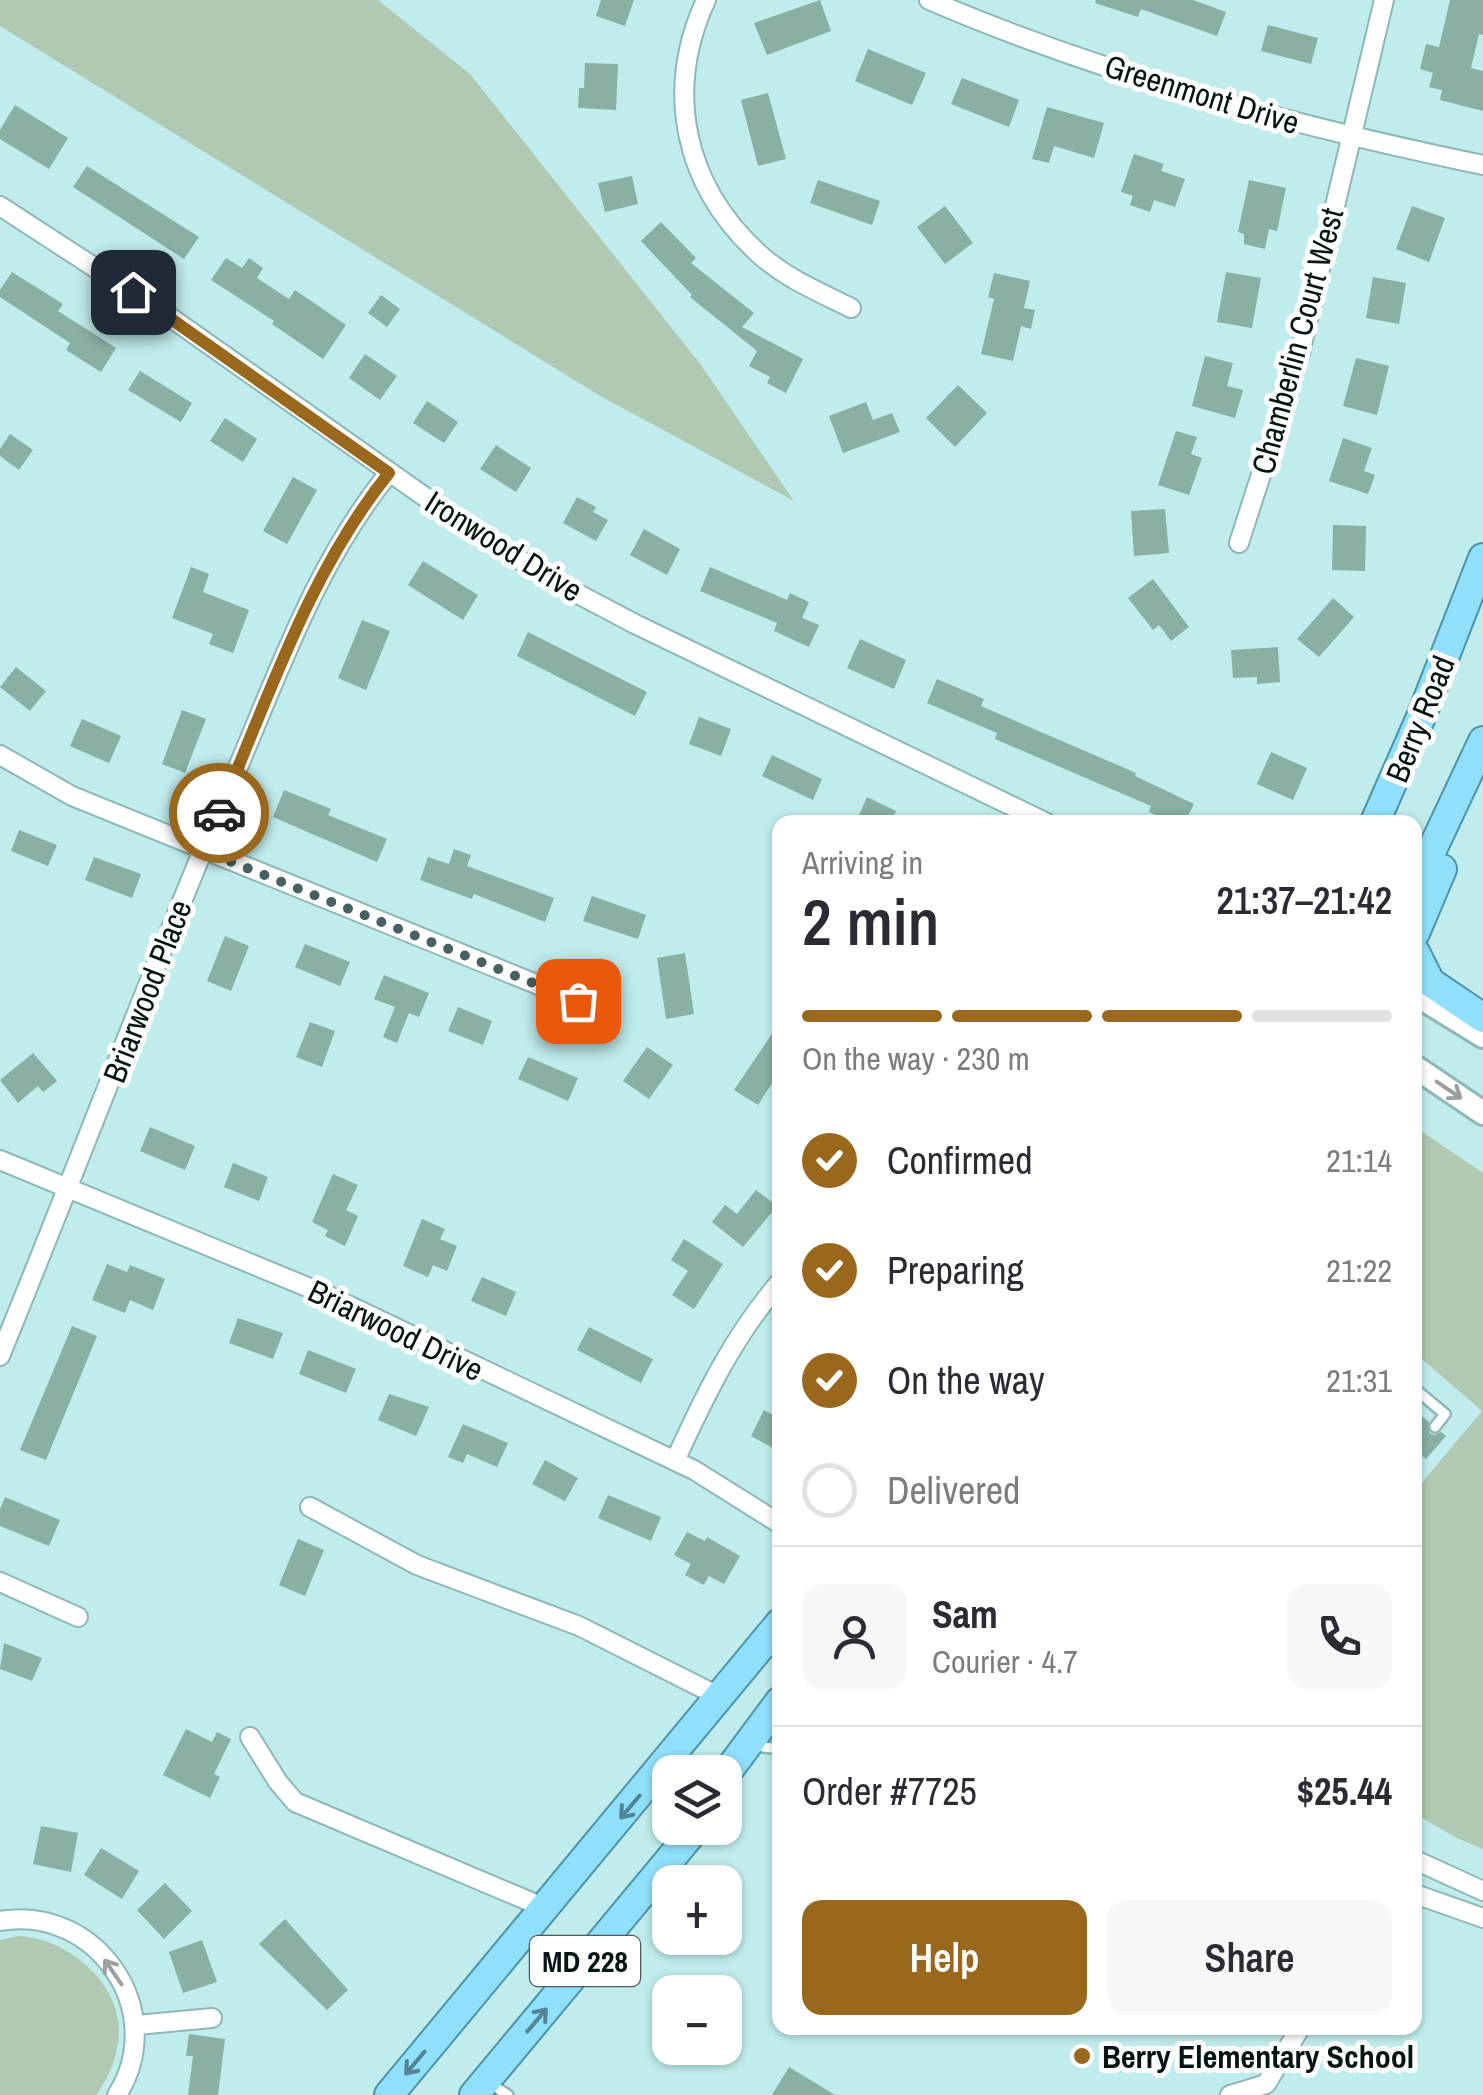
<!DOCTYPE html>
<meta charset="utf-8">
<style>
body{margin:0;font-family:"Archivo Narrow",sans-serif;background:#f7f7f7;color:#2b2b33;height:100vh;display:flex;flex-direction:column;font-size:38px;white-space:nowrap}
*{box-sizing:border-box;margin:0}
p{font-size:32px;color:#7c7c81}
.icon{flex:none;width:55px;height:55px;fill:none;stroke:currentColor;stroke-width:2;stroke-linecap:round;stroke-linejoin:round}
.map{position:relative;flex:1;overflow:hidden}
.sheet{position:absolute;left:772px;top:815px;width:650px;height:1220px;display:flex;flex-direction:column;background:#fff;border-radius:20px;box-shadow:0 2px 8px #0004}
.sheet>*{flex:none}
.tools{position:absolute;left:652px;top:1755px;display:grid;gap:20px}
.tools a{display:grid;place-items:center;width:90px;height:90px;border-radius:20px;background:#fff;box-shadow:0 2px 8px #0004;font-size:50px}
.pin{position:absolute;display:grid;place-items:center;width:85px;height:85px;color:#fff;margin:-42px;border-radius:20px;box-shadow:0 5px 15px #0006}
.courier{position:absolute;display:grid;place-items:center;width:100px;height:100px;margin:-50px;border:8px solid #9a681c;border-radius:50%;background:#fff;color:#222;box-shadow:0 2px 12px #0007}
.head em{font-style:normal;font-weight:600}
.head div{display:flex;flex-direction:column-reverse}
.head{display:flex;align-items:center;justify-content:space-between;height:170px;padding:0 30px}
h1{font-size:65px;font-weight:600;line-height:75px}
.bar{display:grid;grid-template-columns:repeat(4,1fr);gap:15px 10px;align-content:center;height:120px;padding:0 30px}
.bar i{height:12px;border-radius:8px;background:#e1e1e2}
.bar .active{background:#9a681c}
.bar p{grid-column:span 4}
.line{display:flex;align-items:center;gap:25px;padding:0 30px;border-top:2px solid #e1e1e2}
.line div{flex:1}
.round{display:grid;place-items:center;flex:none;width:105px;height:105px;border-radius:20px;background:#f7f7f7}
ol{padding:0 30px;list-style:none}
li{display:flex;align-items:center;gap:30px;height:110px}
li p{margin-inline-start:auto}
li .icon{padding:10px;border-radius:50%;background:#9a681c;color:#fff;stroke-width:4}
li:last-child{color:#7c7c81}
li i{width:55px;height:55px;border:5px solid #e1e1e2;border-radius:50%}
.action{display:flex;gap:20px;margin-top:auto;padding:20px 30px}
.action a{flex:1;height:115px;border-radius:20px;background:#9a681c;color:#fff;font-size:40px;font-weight:600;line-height:115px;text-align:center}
.action a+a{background:#f7f7f7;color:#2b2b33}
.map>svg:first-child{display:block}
.green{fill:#b0c9b2}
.building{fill:#8aafa3}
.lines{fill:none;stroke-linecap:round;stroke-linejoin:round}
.service-casing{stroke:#8eb8b8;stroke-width:14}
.minor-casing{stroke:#8eb8b8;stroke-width:22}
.secondary-casing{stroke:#8eb8b8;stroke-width:28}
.trunk-casing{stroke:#4d93aa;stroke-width:32}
.service{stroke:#fff;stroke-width:9}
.minor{stroke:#fff;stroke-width:18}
.secondary{stroke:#fff;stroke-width:22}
.trunk{stroke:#90e0fc;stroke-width:28}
.oneway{stroke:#9ba1a1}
.oneway2{stroke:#518494}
.done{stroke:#476061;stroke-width:10;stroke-dasharray:0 18}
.route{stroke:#9a681c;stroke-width:12}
.poi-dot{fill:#9a681c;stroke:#fff;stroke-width:4}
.labels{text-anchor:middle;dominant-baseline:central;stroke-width:10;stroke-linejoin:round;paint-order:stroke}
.shield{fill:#fff;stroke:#505a5b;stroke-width:2.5}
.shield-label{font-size:30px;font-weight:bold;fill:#051415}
.street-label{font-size:32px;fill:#051415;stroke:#fff}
.poi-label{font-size:32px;font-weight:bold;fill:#051415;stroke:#fff;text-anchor:start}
</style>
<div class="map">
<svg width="1483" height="2095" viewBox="0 0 1483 2095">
<rect width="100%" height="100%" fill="#c1eced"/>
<path class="green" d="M0,0H378L470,74L701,365L794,501L597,394L0,26Z
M1421,1131L1483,1173V1849L1457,1838L1415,1814V1491L1482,1411L1415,1353V1155Z
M18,1936C64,1937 118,1980 119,2029C119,2054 110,2076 96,2095H0V1940Z"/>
<path class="building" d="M601,0H634L625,26L596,16Z
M820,0L831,31L767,55L754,23Z
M1096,0H1193L1226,12L1217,36L1141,9L1138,17L1095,3Z
M1450,0H1483V35L1479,34L1471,68L1483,71V111L1440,100L1442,90L1429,87L1433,73L1420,69L1426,44L1439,47Z
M1268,25L1318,38L1311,64L1261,51Z
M868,49L926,73L912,105L855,81Z
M585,63L618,64L616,110L578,108L579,88H584Z
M962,78L1019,100L1009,127L951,104Z
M768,93L786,159L758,166L741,100Z
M15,105L68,138L49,169L0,139V130Z
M1047,107L1104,123L1094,158L1054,146L1049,163L1032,159Z
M1134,154L1164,164L1161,171L1185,179L1175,207L1154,200L1150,212L1130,205L1133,196L1121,192Z
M87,166L199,237L184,259L73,187Z
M632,176L638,204L605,212L598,183Z
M818,180L880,201L872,225L810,203Z
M1249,180L1286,188L1277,231L1269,229L1265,249L1244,244V234L1238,232Z
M945,206L973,243L945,264L917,227Z
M1412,206L1445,218L1429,262L1396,249Z
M661,222L696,258L691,263L754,313L742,327L803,359L786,393L767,383L770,377L749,366L757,351L690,297L692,295L641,241Z
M226,258L242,268L249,258L263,268L257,278L289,299L295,290L346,325L323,359L272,324L274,321L211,280Z
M12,272L63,304L58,311L116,348L101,372L66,350L70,343L0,297V290Z
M1226,272L1261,278L1252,328L1217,322Z
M994,273L1030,281L1024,308L1035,310L1031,329L1021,326L1013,361L981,354L994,299L988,297Z
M1373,277L1406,283L1399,324L1366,318Z
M381,295L400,309L387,327L368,313Z
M365,354L397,376L380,400L349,378Z
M1205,356L1233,363L1227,386L1243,390L1235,418L1192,406Z
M1356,358L1389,366L1377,415L1343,406Z
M140,371L192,403L181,422L128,390Z
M958,385L987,413L955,447L926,418Z
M427,401L458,422L444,443L413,423Z
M866,402L873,420L892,413L900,432L843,453L829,416Z
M225,418L257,439L243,462L210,441Z
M1176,431L1197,437L1191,454L1202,458L1189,495L1158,485Z
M10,434L33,450L19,470L0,456V449Z
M1343,438L1372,448L1364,471L1375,475L1368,494L1329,481Z
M496,445L531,468L516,492L480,469Z
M293,477L317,490L287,544L263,531Z
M577,497L596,507L593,512L608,520L596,541L563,523Z
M1165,509L1169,553L1134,556L1131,511Z
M1333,525L1366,526L1365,571L1332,570Z
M644,529L680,549L667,575L630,555Z
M423,561L478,595L463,620L408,585Z
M191,567L209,574L203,592L249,610L233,653L209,644L213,634L172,618Z
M710,567L787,600L790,593L809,602L802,618L819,625L809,647L774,631L777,623L700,591Z
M1153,579L1189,627L1171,641L1159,625L1153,630L1128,598Z
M1333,598L1354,617L1319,657L1297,639Z
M362,620L390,631L366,690L338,678Z
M528,632L647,692L635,716L517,656Z
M860,639L906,660L894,689L847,668Z
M1278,647L1280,682L1257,684V677L1233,678L1231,650Z
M16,667L46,691L30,711L0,687Z
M937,679L984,699L981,706L1136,773L1135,776L1194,804L1185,822H1172L1149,812L1151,806L995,739L997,733L927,703Z
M182,710L206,719L185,773L162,764Z
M699,717L731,729L721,756L689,744Z
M82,719L121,736L109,763L70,746Z
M1271,752L1307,768L1293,800L1257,784Z
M772,755L822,779L813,800L762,776Z
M284,790L331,809L328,815L387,839L377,862L273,817Z
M867,797L896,811L891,822H856Z
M19,830L57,845L48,866L11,851Z
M454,849L471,855L467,866L554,898L545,922L474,894L472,899L420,880L428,857L449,864Z
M94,857L141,874L132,898L85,880Z
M592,896L646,915L638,939L583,921Z
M225,936L249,946L231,991L207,981Z
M305,944L350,962L340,986L295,967Z
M685,953L694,1014L666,1019L657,958Z
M384,975L429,993L419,1017L409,1013L397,1043L383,1037L395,1007L374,999Z
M458,1007L492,1021L483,1045L448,1031Z
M310,1022L335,1031L322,1067L296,1057Z
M780,1022V1071L758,1105L734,1090Z
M647,1047L673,1065L649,1099L623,1081Z
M33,1053L57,1081L43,1092L38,1086L18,1103L0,1080Z
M528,1057L578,1078L568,1101L518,1079Z
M150,1127L195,1146L185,1170L140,1151Z
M233,1163L268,1177L259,1201L224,1187Z
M333,1174L358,1185L346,1210L358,1216L345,1246L325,1236L328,1230L312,1222Z
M756,1190L777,1206L743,1247L712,1222L725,1205L737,1214Z
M422,1219L445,1229L440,1239L457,1246L447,1271L433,1265L428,1277L403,1266Z
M684,1239L723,1264L694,1309L672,1295L688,1271L671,1260Z
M107,1264L127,1272L130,1265L165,1279L153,1310L130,1300L125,1313L92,1300Z
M482,1277L516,1292L506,1316L471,1301Z
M238,1318L283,1333L273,1359L229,1343Z
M72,1326L97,1336L46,1460L20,1450Z
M589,1327L653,1359L641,1383L577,1350Z
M308,1350L356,1369L346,1393L299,1374Z
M389,1394L429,1407L416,1436L378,1420Z
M764,1410L780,1419V1452L751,1436Z
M1415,1411L1429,1422V1433L1435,1435L1441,1432L1446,1436L1426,1459L1422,1456V1445L1415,1442Z
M463,1424L508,1443L497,1467L467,1454L463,1463L448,1457Z
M545,1460L578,1478L565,1501L532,1484Z
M608,1495L661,1517L651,1541L598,1518Z
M5,1497L60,1520L49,1546L0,1526V1509Z
M687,1532L705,1541L707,1537L740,1556L724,1584L709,1576L704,1585L685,1575L691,1564L674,1555Z
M298,1539L324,1550L305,1596L279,1585Z
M4,1643L42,1658L32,1681L0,1669Z
M186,1729L212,1742L217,1732L231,1739L214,1774L220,1777L210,1798L163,1775Z
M41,1826L78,1833L71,1872L33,1864Z
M101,1848L139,1871L122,1899L84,1875Z
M165,1883L192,1911L164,1939L137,1910Z
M285,1919L348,1990L327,2010L259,1944Z
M202,1940L217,1982L183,1993L169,1952Z
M189,2034L225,2039L218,2095H188L193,2056H186Z
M789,2067L835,2095H772Z"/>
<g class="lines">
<g class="service-casing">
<path id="service" d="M1415,1389L1445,1414L1435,1427
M1415,1451L1416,1450
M763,1747L780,1749
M488,2082L508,2095"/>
</g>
<g class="minor-casing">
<path id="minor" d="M706,0C664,91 684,185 758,253C785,278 819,292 851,308
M929,0C1106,76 1295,126 1483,165
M0,206L160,310L442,509L546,577L635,624L1045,822
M1239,543L1300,353L1384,0
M0,755L72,796L578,1001
M0,1160L329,1296L694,1470L780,1524
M0,1356C78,1165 151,971 232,781C278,675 315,564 389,473
M675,1461C704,1397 734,1335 780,1282
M310,1507L417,1565L579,1626L720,1697
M0,1582L78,1617
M250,1737L278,1782L295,1802L545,1908
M1415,1860L1483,1891
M1415,1894L1483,1918
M0,1921C96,1904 170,2011 117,2095
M137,2025L212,2018
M1230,2095L1266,2084L1300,2028"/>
</g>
<g class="secondary-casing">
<path id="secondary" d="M1415,994L1483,1036
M1415,1067L1483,1113"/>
</g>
<g class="trunk-casing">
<path id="trunk" d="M1375,822L1421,717L1483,558
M1415,886L1483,741
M1415,933L1442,869
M1415,952L1430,982L1483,1018
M725,1775L780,1701
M389,2095L780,1623
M474,2095L696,1828"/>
</g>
<use href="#service" class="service"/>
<use href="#minor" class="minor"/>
<use href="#secondary" class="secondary"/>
<use href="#trunk" class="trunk"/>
</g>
<defs><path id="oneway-shaft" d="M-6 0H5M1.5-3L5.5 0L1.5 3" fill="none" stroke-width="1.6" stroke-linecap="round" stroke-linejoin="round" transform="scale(2.5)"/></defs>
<g class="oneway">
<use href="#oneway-shaft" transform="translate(1449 1090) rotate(34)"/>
<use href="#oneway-shaft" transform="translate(113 1972) rotate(-125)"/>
</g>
<g class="oneway2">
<use href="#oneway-shaft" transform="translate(630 1807) rotate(130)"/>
<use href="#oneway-shaft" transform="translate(537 2020) rotate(-50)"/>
<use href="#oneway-shaft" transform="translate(415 2063) rotate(130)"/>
</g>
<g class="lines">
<path class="done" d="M219,813L202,850L578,1001"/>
<path class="route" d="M133,292L389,473C309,572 269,697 219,813"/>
</g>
<circle class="poi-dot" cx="1082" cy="2056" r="10"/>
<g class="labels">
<rect class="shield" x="530" y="1936" width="110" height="50" rx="8"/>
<g class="shield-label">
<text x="585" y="1961">MD 228</text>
</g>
<g class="street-label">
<text transform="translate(1202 94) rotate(17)">Greenmont Drive</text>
<text transform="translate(1297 341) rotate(-75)">Chamberlin Court West</text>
<text transform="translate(504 546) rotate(32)">Ironwood Drive</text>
<text transform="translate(1420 719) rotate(-68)">Berry Road</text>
<text transform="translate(147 991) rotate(-69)">Briarwood Place</text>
<text transform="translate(396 1330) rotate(26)">Briarwood Drive</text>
</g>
<g class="poi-label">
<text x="1102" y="2056">Berry Elementary School</text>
</g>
</g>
</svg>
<div class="tools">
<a><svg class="icon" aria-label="layers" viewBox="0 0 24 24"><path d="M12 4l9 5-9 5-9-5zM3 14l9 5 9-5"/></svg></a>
<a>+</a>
<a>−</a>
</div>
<div class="pin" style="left:578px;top:1001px;background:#ea580c"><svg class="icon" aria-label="bag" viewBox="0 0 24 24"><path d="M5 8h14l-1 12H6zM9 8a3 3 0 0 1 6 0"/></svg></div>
<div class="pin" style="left:133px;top:292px;background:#1f2937"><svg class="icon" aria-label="home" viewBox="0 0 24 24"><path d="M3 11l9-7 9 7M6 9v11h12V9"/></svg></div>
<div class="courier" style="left:219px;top:813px"><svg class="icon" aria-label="car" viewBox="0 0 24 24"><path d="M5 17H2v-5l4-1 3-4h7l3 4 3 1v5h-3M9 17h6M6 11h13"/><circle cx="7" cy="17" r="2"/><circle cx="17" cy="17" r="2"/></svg></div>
<section class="sheet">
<div class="head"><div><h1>2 min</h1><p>Arriving in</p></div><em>21:37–21:42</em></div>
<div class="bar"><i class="active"></i><i class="active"></i><i class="active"></i><i></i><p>On the way · 230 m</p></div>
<ol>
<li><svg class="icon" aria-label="check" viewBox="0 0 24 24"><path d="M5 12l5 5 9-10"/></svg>Confirmed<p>21:14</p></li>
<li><svg class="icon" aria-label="check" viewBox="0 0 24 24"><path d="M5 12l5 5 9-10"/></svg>Preparing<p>21:22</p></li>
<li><svg class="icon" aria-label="check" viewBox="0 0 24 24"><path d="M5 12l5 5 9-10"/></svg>On the way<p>21:31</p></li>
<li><i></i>Delivered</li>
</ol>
<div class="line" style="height:180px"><a class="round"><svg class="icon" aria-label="person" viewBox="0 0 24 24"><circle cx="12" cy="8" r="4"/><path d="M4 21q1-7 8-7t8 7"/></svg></a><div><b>Sam</b><p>Courier · 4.7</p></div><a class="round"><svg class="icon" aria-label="phone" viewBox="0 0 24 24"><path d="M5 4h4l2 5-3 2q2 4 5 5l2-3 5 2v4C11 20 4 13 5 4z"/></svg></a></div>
<div class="line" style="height:130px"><div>Order #7725</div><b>$25.44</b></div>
<div class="action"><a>Help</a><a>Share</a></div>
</section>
</div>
